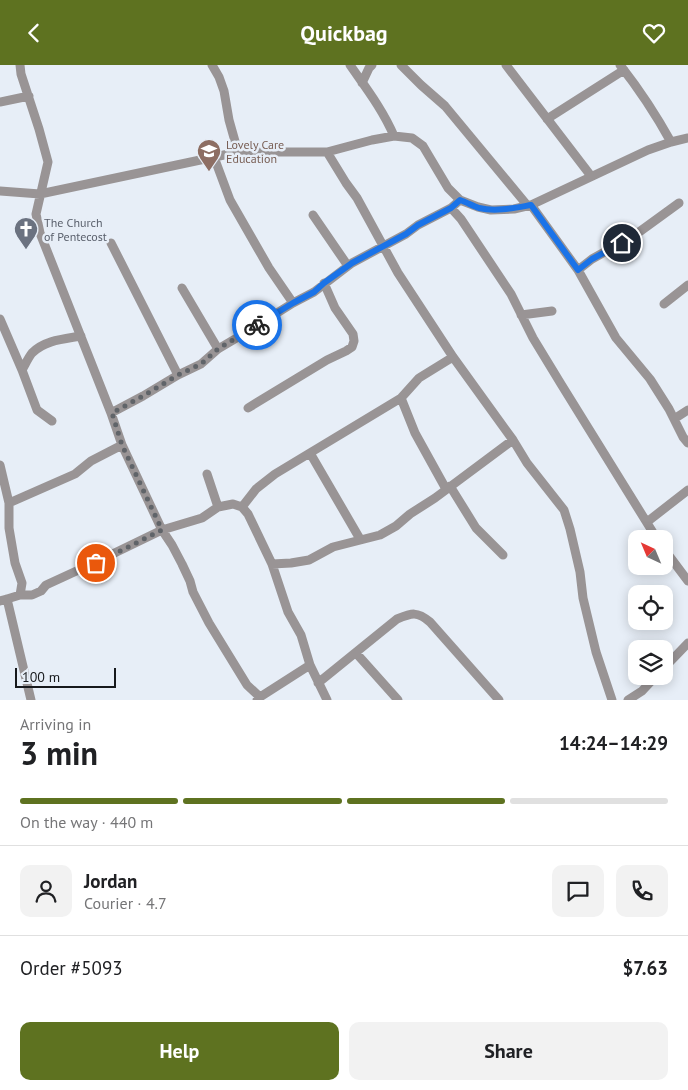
<!DOCTYPE html>
<meta charset="utf-8">
<style>
body{margin:0;font-family:"PT Sans",sans-serif;background:#f2f2f2;color:#202124;height:100vh;display:flex;flex-direction:column;font-size:19px;white-space:nowrap}
*{box-sizing:border-box;margin:0}
p{font-size:16px;color:#757577}
.icon{flex:none;width:28px;height:28px;fill:none;stroke:currentColor;stroke-width:2;stroke-linecap:round;stroke-linejoin:round}
.map{position:relative;height:635px;overflow:hidden}
.panel{display:flex;flex-direction:column;background:#fff;flex:1}
.panel>*{flex:none}
.needle{width:32px;rotate:316deg}
.tools{position:absolute;left:628px;top:465px;display:grid;gap:10px}
.tools a{display:grid;place-items:center;width:45px;height:45px;border-radius:10px;background:#fff;box-shadow:0 2px 12px #0003;font-size:25px}
.scale{position:absolute;left:15px;bottom:12px;width:101px;box-sizing:border-box;padding-left:5px;border:2px solid #17191c;border-top:0;font-size:14px;line-height:18px;white-space:nowrap;color:#17191c;-webkit-text-stroke:4px #e7eef7;paint-order:stroke}
.pin{position:absolute;display:grid;place-items:center;width:42px;height:42px;color:#fff;margin:-21px;border:2px solid #fff;border-radius:50%;box-shadow:0 1px 5px #0007}
.courier{position:absolute;display:grid;place-items:center;width:50px;height:50px;margin:-25px;border:4px solid #1a73e8;border-radius:50%;background:#fff;color:#222;box-shadow:0 1px 6px #0007}
.head em{font-style:normal;font-weight:700}
.head div{display:flex;flex-direction:column-reverse}
.head{display:flex;align-items:center;justify-content:space-between;height:85px;padding:0 20px}
h1{font-size:32px;font-weight:700;line-height:38px}
.bar{display:grid;grid-template-columns:repeat(4,1fr);gap:8px 5px;align-content:center;height:60px;padding:0 20px}
.bar i{height:6px;border-radius:4px;background:#e0e0e0}
.bar .selected{background:#5e7220}
.bar p{grid-column:span 4}
.line{display:flex;align-items:center;gap:12px;padding:0 20px;border-top:1px solid #e0e0e0}
.line div{flex:1}
.round{display:grid;place-items:center;flex:none;width:52px;height:52px;border-radius:10px;background:#f2f2f2}
.action{display:flex;gap:10px;margin-top:auto;padding:10px 20px}
.action a{flex:1;height:58px;border-radius:10px;background:#5e7220;color:#fff;font-size:20px;font-weight:700;line-height:58px;text-align:center}
.action a+a{background:#f2f2f2;color:#202124}
header{display:flex;justify-content:space-between;align-items:center;height:65px;padding:0 20px;background:#5e7220;color:#fff;font-size:22px;font-weight:700}
.map>svg:first-child{display:block}
.lines{fill:none;stroke-linecap:round;stroke-linejoin:round}
.minor{stroke:#999495;stroke-width:9}
.done{stroke:#606469;stroke-width:5;stroke-dasharray:0 9}
.route{stroke:#1a73e8;stroke-width:6}
.labels{text-anchor:middle;dominant-baseline:central;stroke-width:5;stroke-linejoin:round;paint-order:stroke}
.education-label{font-size:12px;fill:#785e54;stroke:#e7eef7;text-anchor:start}
.worship-label{font-size:12px;fill:#5b616d;stroke:#e7eef7;text-anchor:start}
</style>
<header><svg class="icon" aria-label="back" viewBox="0 0 24 24"><path d="M15 5l-7 7 7 7"/></svg>Quickbag<svg class="icon" aria-label="heart" viewBox="0 0 24 24"><path d="M12 20l-8-8c-3-5 5-10 8-4 3-6 11-1 8 4z"/></svg></header>
<div class="map">
<svg width="688" height="635" viewBox="0 0 688 635">
<rect width="100%" height="100%" fill="#e7eef7"/>
<g class="lines">
<path class="minor" d="M20,0L21,9L39,64L48,97L36,149L40,168L111,348L122,380L162,465L172,480L182,499L190,516L193,527L209,558L247,620L260,632
M212,0L219,12L224,26L229,55L238,87
M350,0C366,23 383,45 394,71
M401,0L421,20L445,41L527,140
M506,0L591,111
M620,0C639,24 656,50 671,77
M362,18L369,3L372,0
M0,37L29,31
M547,54L624,5
M327,87L346,118L357,133L398,208L453,292L513,375L527,398L564,445L570,464L580,507L583,533L596,587L612,635
M214,92L230,135L269,203L293,238
M0,126L40,129L238,87H327L372,75L394,71L412,73L423,81L448,123L460,135L478,142L491,145L514,144L531,140L648,85L671,77L688,73
M531,140L578,205L616,273L650,314L669,344L683,372L688,378
M451,143L461,154L511,229L533,273L561,319L657,474
M313,150L348,201
M111,178L178,310
M578,205L592,194L635,170L679,138
M182,223L218,284
M664,239L688,220
M521,250L552,246
M0,254L22,305L37,345L52,356
M22,305C25,300 28,293 32,288C45,275 64,274 81,271
M401,333L415,368L446,424
M248,343L327,295L346,286L352,282L354,276L353,269L335,243L324,218
M111,348L143,331L178,310L201,299L218,284L245,268L293,238L314,227L352,198L406,169L418,160L451,143L460,135
M674,354L688,345
M310,388L360,474
M0,400L9,438V463L15,498L22,518L20,530
M207,409L218,442
M450,421L476,463L503,490
M9,438L75,409L91,396L122,380
M242,442L256,424L275,409L401,333L419,313L453,292
M647,457L688,425
M664,484L688,516
M272,499L291,498L309,495L333,482L380,470L396,461L410,449L435,433L513,375
M7,534L31,635
M0,536L7,534L20,530H32L41,526L46,520L96,497L162,465L202,453L218,442L233,439L242,442L248,449L272,499L288,547L301,570L310,600L327,635
M356,588L398,635
M664,603L688,578
M318,618L397,554C412,548 417,546 430,557L499,635
M257,635L260,632L310,600
M628,635L642,626L656,611"/>
</g>
<g class="lines">
<path class="done" d="M96,498L162,465L122,380L112,348L143,331L178,310L201,299L218,284L257,260"/>
<path class="route" d="M257,260L293,238L314,227L324,218L352,198L406,169L418,160L451,143L460,135C466,137 473,141 479,143C496,147 514,143 531,140L578,205L592,194L622,178"/>
</g>
<defs>
<g id="school-pin" transform="scale(1.25)"><path d="M0 17L-7.5 6A9.5 9.5 0 1 1 7.5 6Z" fill="#8d6e63" stroke="#e7eef7"/><path d="M0-5L7-2L0 1L-7-2ZM-4 1L0 2.5L4 1V4Q0 6-4 4Z" fill="#fff"/></g>
<g id="church-pin" transform="scale(1.25)"><path d="M0 17L-7.5 6A9.5 9.5 0 1 1 7.5 6Z" fill="#6b7280" stroke="#e7eef7"/><path d="M-1.2-6h2.4v3.5h3.3v2.4h-3.3V6h-2.4V-.1h-3.3v-2.4h3.3Z" fill="#fff"/></g>
</defs>
<g fill-rule="evenodd">
<use href="#school-pin" x="209" y="86"/>
<use href="#church-pin" x="26" y="164"/>
</g>
<g class="labels">
<g class="education-label">
<text x="226" y="79">Lovely Care<tspan x="226" dy="14">Education</tspan></text>
</g>
<g class="worship-label">
<text x="44" y="157">The Church<tspan x="44" dy="14">of Pentecost</tspan></text>
</g>
</g>
</svg>
<div class="tools">
<a><svg class="needle" viewBox="-14 -14 28 28"><path d="M0-13l5 13h-10z" fill="#e53935"/><path d="M0 13l5-13h-10z" fill="#757577"/></svg></a>
<a><svg class="icon" aria-label="locate" viewBox="0 0 24 24"><circle cx="12" cy="12" r="6"/><path d="M12 2v4M12 18v4M2 12h4M18 12h4"/></svg></a>
<a><svg class="icon" aria-label="layers" viewBox="0 0 24 24"><path d="M12 4l9 5-9 5-9-5zM3 14l9 5 9-5"/></svg></a>
</div>
<div class="scale">100 m</div>
<div class="pin" style="left:96px;top:498px;background:#ea580c"><svg class="icon" aria-label="bag" viewBox="0 0 24 24"><path d="M5 8h14l-1 12H6zM9 8a3 3 0 0 1 6 0"/></svg></div>
<div class="pin" style="left:622px;top:178px;background:#1f2937"><svg class="icon" aria-label="home" viewBox="0 0 24 24"><path d="M3 11l9-7 9 7M6 9v11h12V9"/></svg></div>
<div class="courier" style="left:257px;top:260px"><svg class="icon" aria-label="bike" viewBox="0 0 24 24"><circle cx="6" cy="16" r="4"/><circle cx="18" cy="16" r="4"/><path d="M6 16l4-8h5l3 8M10 8l3 8H6M13 5h3"/></svg></div>
</div>
<section class="panel">
<div class="head"><div><h1>3 min</h1><p>Arriving in</p></div><em>14:24–14:29</em></div>
<div class="bar"><i class="selected"></i><i class="selected"></i><i class="selected"></i><i></i><p>On the way · 440 m</p></div>
<div class="line" style="height:90px"><a class="round"><svg class="icon" aria-label="person" viewBox="0 0 24 24"><circle cx="12" cy="8" r="4"/><path d="M4 21q1-7 8-7t8 7"/></svg></a><div><b>Jordan</b><p>Courier · 4.7</p></div><a class="round"><svg class="icon" aria-label="chat" viewBox="0 0 24 24"><path d="M4 5h16v11H9l-5 4z"/></svg></a><a class="round"><svg class="icon" aria-label="phone" viewBox="0 0 24 24"><path d="M5 4h4l2 5-3 2q2 4 5 5l2-3 5 2v4C11 20 4 13 5 4z"/></svg></a></div>
<div class="line" style="height:65px"><div>Order #5093</div><b>$7.63</b></div>
<div class="action"><a>Help</a><a>Share</a></div>
</section>
